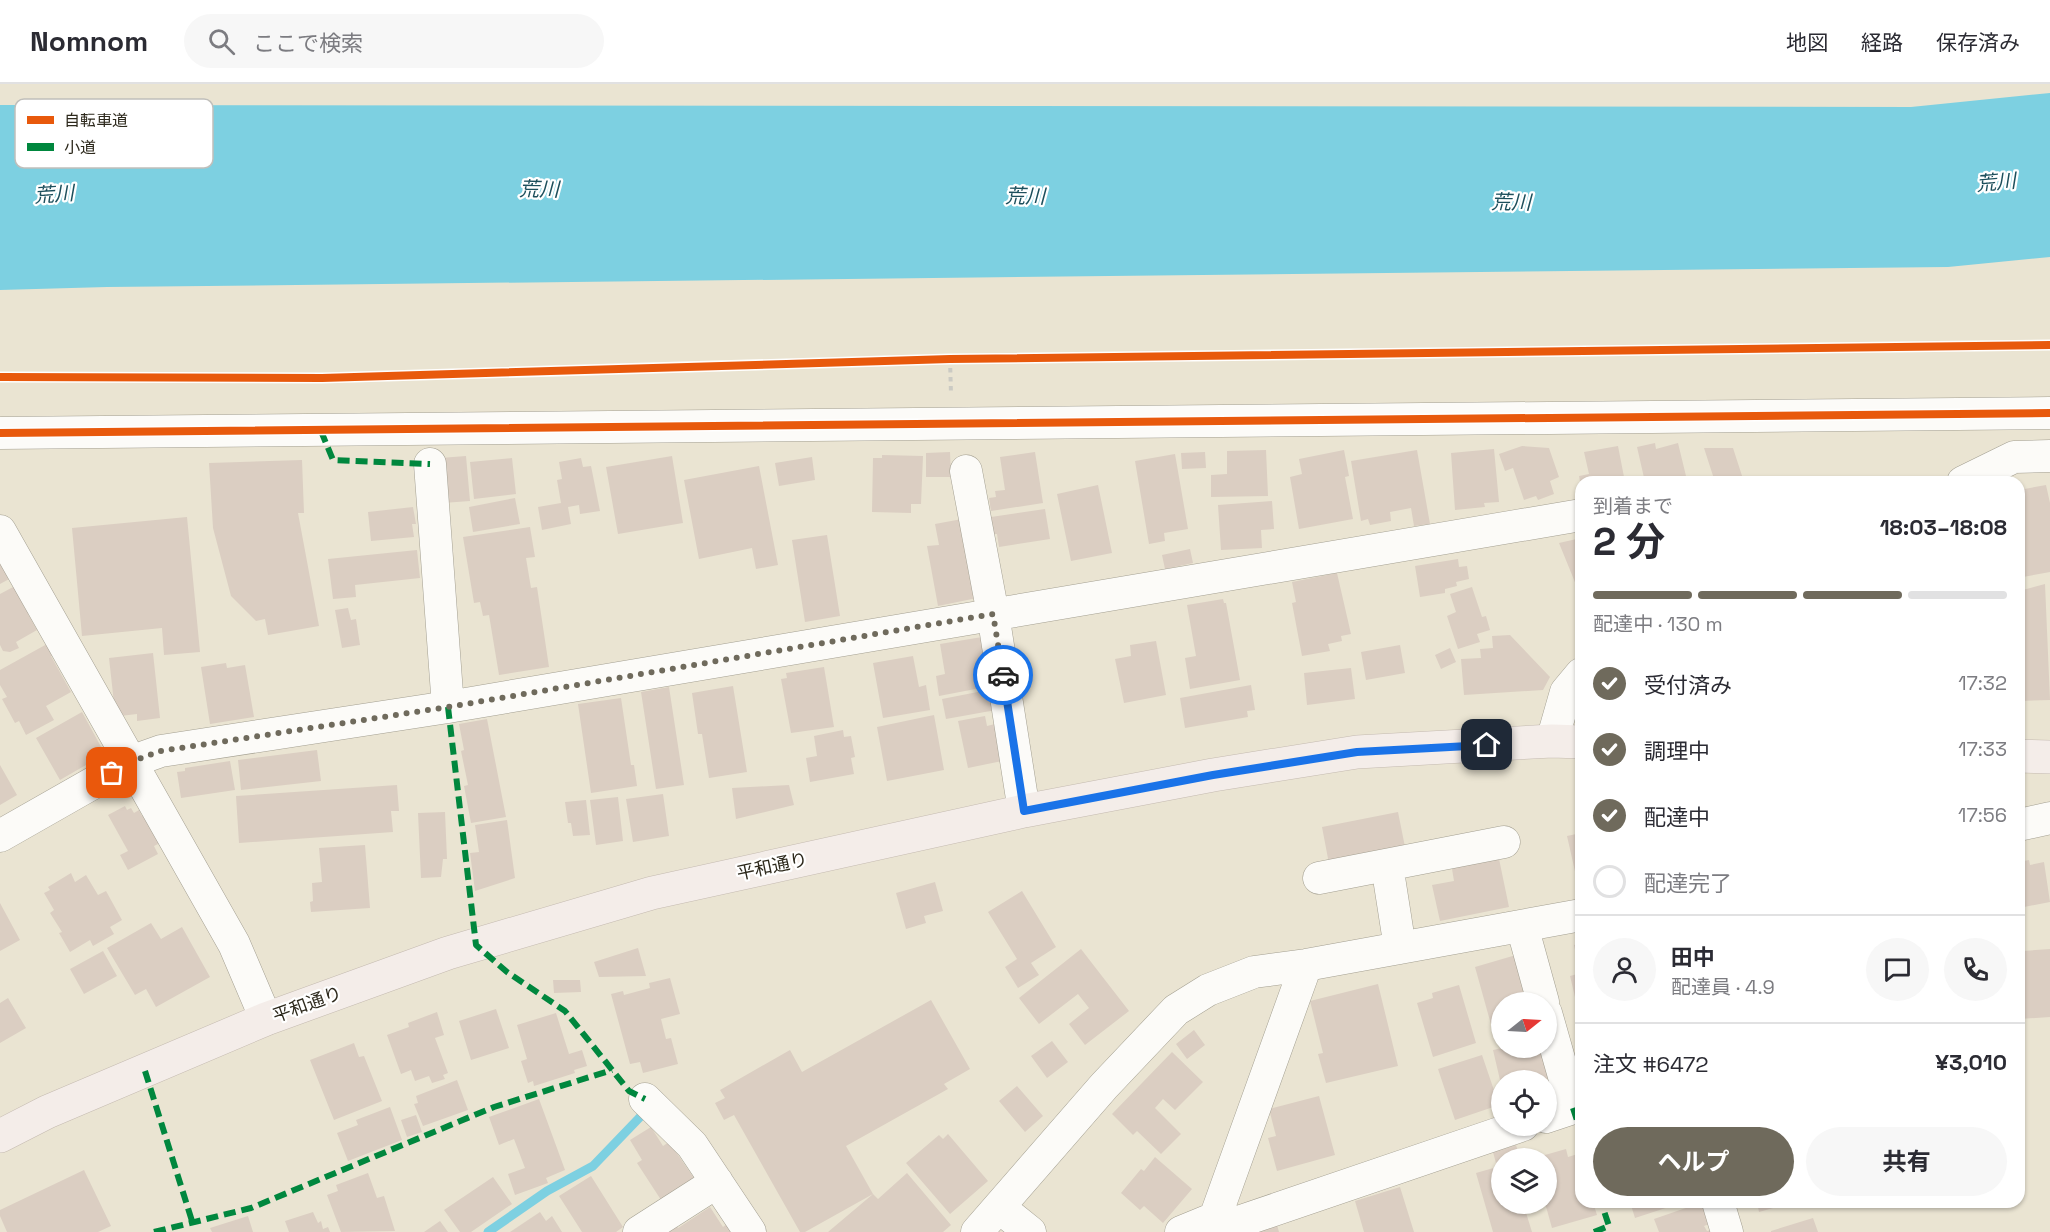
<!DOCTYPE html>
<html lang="ja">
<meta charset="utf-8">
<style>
body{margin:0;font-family:"Space Grotesk","Noto Sans JP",sans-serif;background:#f7f7f7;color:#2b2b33;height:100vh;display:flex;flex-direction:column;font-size:22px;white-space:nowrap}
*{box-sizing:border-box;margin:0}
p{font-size:20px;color:#7c7c81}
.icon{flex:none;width:33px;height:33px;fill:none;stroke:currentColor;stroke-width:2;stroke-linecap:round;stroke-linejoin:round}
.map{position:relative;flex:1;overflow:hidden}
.drawer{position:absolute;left:1575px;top:392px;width:450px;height:732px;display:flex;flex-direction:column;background:#fff;border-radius:18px;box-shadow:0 2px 4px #0004}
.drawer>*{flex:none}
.needle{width:39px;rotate:72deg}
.tools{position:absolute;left:1491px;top:908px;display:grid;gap:12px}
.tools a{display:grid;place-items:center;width:66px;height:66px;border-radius:50%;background:#fff;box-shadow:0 2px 4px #0004;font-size:30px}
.pin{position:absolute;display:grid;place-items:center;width:51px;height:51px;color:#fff;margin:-26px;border-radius:12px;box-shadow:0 3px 9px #0006}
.courier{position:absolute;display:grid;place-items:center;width:60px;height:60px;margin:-30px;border:4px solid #1a73e8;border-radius:50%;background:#fff;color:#222;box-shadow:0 2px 8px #0007}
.headline em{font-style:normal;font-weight:700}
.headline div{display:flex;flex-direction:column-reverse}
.headline{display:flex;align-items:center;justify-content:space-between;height:102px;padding:0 18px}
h1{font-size:39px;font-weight:700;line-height:45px}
.bar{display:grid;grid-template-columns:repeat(4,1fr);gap:9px 6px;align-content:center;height:72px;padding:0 18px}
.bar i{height:8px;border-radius:4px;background:#e1e1e2}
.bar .active{background:#6f6a5c}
.bar p{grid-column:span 4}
.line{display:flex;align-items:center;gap:15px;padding:0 18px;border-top:2px solid #e1e1e2}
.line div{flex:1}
.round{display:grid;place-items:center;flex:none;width:63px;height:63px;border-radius:32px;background:#f7f7f7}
ol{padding:0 18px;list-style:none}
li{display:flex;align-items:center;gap:18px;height:66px}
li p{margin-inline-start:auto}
li .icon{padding:6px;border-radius:50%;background:#6f6a5c;color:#fff;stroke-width:4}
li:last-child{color:#7c7c81}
li i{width:33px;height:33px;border:3px solid #e1e1e2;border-radius:50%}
.cta{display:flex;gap:12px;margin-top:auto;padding:12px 18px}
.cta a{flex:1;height:69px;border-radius:36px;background:#6f6a5c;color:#fff;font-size:24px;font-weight:700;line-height:69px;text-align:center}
.cta a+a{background:#f7f7f7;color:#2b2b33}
header{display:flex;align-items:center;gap:36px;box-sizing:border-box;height:84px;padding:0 30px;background:#fff;border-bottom:2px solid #e1e1e2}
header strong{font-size:28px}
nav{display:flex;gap:33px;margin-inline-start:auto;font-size:21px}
.search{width:420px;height:54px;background:#f7f7f7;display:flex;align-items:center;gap:15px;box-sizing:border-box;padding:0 21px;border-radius:33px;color:#7c7c81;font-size:22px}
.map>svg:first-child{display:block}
.water{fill:#7dd0e1}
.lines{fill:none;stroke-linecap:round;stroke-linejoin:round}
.stream{stroke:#7dd0e1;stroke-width:9}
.building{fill:#dbcec2}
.minor-casing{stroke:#a39f91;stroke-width:33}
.highway-casing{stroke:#c4bab0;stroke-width:34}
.path{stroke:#cbcac3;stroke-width:4;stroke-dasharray:4.5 4.5;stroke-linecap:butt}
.minor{stroke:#fcfbf8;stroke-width:32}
.highway{stroke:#f4ede9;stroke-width:33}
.quiet{stroke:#00873e;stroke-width:6;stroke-dasharray:12 6;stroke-linecap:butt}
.cycleway-casing{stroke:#fff;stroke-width:11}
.cycleway{stroke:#e8590c;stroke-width:8}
.done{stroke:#6f6a5c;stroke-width:6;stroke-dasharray:0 10.8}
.route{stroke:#1a73e8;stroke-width:8}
.labels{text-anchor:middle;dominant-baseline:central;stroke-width:4.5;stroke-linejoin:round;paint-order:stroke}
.street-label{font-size:18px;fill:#2d291c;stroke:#fff}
.water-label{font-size:20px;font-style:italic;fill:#1c4f5c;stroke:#fff}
.key{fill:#fff;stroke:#c0bfbb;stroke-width:1.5}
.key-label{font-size:16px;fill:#2d291c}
</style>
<header>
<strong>Nomnom</strong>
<div class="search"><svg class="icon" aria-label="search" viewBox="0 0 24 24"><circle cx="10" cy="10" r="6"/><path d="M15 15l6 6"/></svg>ここで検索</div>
<nav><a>地図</a><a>経路</a><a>保存済み</a></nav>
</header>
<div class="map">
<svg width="2050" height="1148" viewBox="0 0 2050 1148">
<rect width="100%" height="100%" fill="#eae4d2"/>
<path class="water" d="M2050,9V173L1948,183L107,203L0,206V21L1911,23Z"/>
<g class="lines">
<path class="stream" d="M488,1148L547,1107L593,1082L642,1031"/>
</g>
<path class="building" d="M1655,359L1656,365L1678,359L1686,392L1662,398H1645L1637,363Z
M1522,362L1549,364L1559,393L1550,397L1554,410L1538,416L1536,412L1524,416L1513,384L1505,387L1499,370Z
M1618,362L1625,398H1580L1579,392L1589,390L1584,368Z
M1704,364H1733L1744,398H1715Z
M1494,365L1499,418L1484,419L1485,423L1455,426L1451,369Z
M1266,366L1268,412L1211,413V391L1227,390V367Z
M1344,366L1349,392L1345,393L1353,435L1299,445L1290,393L1302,390L1299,375Z
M1417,366L1430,440L1414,442L1411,424L1390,428L1391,437L1370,441L1368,435L1361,437L1351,377Z
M950,368L951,393H926V369Z
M1035,368L1043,419L991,427L989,414L996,413L995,407L1005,406L1000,373Z
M1205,368L1206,384L1182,385L1181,369Z
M1175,370L1188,445L1164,449L1165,457L1149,460L1135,377Z
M882,371L923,372L921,420H911V429L872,428L873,374H882Z
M466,372L470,417L443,419L440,374Z
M672,372L683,439L618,450L606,383Z
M812,373L815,396L779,402L775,379Z
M512,374L516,410L474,415L470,378Z
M581,374L583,383L591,382L600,427L580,430L579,421L568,423L571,440L542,446L538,423L561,419L557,396L562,395L559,378Z
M302,376L304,429H298L319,542L268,551L265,535L256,537L231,512L213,444L209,379Z
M759,382L778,481L756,485L752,464L699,475L684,396Z
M1098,401L1112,469L1071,477L1057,410Z
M2046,401L2050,419V488L2023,493L2019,472V406Z
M515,414L520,440L473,448L469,423Z
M1272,417L1274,445L1261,446L1262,464L1221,466L1218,421Z
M413,423L416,440H412L414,453L371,457L368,428Z
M1045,425L1050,455L999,463L997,450H993L991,433Z
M187,433L200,568L164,571L162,544L82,552L72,444Z
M962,435L977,514L938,522L927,462L939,461L935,440Z
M530,443L535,473L526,474L531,504L537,503L549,583L499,591L489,531L483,532L480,518L474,519L463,453Z
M827,451L840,532L805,538L792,456Z
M1581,454V513L1559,459Z
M1190,465L1193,479L1165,485L1162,471Z
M417,466L420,494L355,501L356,513L333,515L328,475Z
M1458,475L1459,483L1467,482L1469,495L1456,498L1457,502L1445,505V509L1420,513L1415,482Z
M3,480L11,494L0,500V481Z
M1337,489L1351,550L1341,552L1342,557L1328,560L1330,567L1302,572L1292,519L1296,518L1292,498Z
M2045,500L2050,616L2019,617V507Z
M15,502L30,529L28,530L37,546L16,558L19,564L10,568L3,567L0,561V510Z
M1472,503L1482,533L1486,532L1490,546L1477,550L1480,558L1458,565L1447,532L1456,528L1450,510Z
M1223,515L1224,519H1226L1240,596L1190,605L1185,574L1196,572L1187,521Z
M348,524L351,536L356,535L360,561L342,564L335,526Z
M1510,551L1550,593L1543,606L1464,611L1461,575L1481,574L1480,565L1493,564L1492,552Z
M982,553L991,602L939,612L936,592L945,590L940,560Z
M1156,557L1166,611L1124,619L1115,575L1131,572L1130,561Z
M47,560L53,571L51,572L71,608L46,622L54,636L26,651L19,637L15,639L2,615L7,613L0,601V586Z
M1400,561L1405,589L1366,596L1361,568Z
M1450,564L1456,578L1441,585L1435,571Z
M153,569L160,634L137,637V630L120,632L115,628L109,574Z
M913,572L919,603L926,601L930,626L883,634L873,579Z
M226,579L227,584L245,581L254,633L210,640L201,583Z
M824,583L834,643L791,649L781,595L787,594L786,589Z
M1351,584L1355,615L1307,621L1304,589Z
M1251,601L1255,626L1247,627L1248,633L1185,644L1180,614Z
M733,602L747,688L709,694L702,650H698L692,609Z
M669,603L684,701L656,705L641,608Z
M993,605L996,626L946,635L942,615Z
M621,614L631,681H634L637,702L591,709L578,620Z
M82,628L105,670L60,696L36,654Z
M934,631L944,686L887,697L877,643Z
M985,632L987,642L995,640L1002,677L968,684L958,637Z
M487,635L506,733L471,739L464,702L468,701L461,667L464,666L459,640Z
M843,646L844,653L851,652L855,673L851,674L854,690L810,698L806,674L817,672L814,652Z
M317,666L321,697L241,706L238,676Z
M230,677L235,706L181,714L177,688L185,687V684Z
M0,681L17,711L0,721Z
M397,701L399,727H391L393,748L239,759L236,712Z
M789,701L794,721L736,735L732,704Z
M663,710L669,752L633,758L626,715Z
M618,713L623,757L596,761L590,716Z
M586,716L590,751L573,752L571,739H568L565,718Z
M125,722L127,726L131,724L134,729L139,726L142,732L146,729L162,758L154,762L158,770L128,786L120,771L128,767L108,731Z
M445,728L447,775H443L441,793L421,794L418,729Z
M1398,728L1405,763L1330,785L1322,743Z
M507,736L515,794L475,807L470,769L479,768L475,741Z
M1581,749V804L1579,805L1567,752Z
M365,761L370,824L311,828L310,818L313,817L312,799L322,798L319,764Z
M1498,770L1509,823L1440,837L1432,801L1454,797L1451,779Z
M2029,776L2030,781L2044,778L2050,818L2019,824V778Z
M71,789L75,798L86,791L98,811L106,807L122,836L110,843L114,850L93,862L90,856L70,868L59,849L62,848L50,829L54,826L44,809L50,806L48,803Z
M935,798L943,827L924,832L926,839L906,845L896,809Z
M1022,807L1056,863L1031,879L1039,891L1018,904L1005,883L1017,875L988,828Z
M0,819L20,856L0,867Z
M151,839L161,855L182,843L210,893L156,923L146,905L135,911L107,864Z
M1581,859V889H1580L1574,861Z
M638,864L646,892L599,893L594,878Z
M1081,865L1129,927L1085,961L1069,940L1089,924L1078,910L1039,940L1019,914Z
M2050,865V933L2019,935V873L2023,872V867Z
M103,867L117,892L84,910L70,885Z
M1516,871L1530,918H1502V941L1492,944L1475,883Z
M1581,889V912L1575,913L1570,892Z
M670,894L680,930L661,935L666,955L671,954L678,980L643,989L640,978L630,980L611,910L623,907L624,911L650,904L649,899Z
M553,896H580L581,908L554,909Z
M1378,900L1398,982L1326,999L1318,970L1323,969L1310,917Z
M1459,901L1476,959L1433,973L1417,919L1433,914L1432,909Z
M8,914L26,944L0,959V919Z
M931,916L970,985L944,1000L948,1005L846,1062L873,1110L805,1148H800L734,1031L724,1036L715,1019L725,1014L720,1006L790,966L802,988Z
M496,925L509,964L471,976L459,937Z
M437,928L444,951L435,954L448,989L443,991L445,995L432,999L429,992L415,997L411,986L401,990L387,951L409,943L408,939Z
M556,929L569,970L582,966L587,982L574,986L575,989L534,1002L533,997L528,999L521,977L527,975L517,941Z
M1194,946L1205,961L1187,975L1176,960Z
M1052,957L1068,978L1047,994L1031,972Z
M354,959L359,973L364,972L382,1017L334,1036L310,976Z
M1506,963H1543L1550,994L1542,996H1500L1493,966Z
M1172,968L1203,998L1175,1026L1163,1015L1155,1024L1181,1050L1161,1070L1137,1047L1133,1051L1112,1030Z
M1482,971L1499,1021L1455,1036L1438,985Z
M457,996L468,1026L423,1042L414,1020L418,1019L416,1012Z
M1017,1002L1043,1032L1025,1048L999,1017Z
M1319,1012L1335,1071L1277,1087L1268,1054L1276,1052L1269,1025Z
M539,1015L565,1086L546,1094L548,1099L515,1111L508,1090L525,1084L514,1055L499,1061L489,1033Z
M390,1023L402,1056L348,1077L337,1049L358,1041L356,1036Z
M416,1031L422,1048L407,1053L401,1036Z
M651,1043L663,1062L669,1058L696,1097L663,1119L637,1079L642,1076L630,1056Z
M948,1050L988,1097L950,1130L906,1079L939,1051L943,1055Z
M1516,1061L1520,1074H1502V1119H1523L1532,1148H1493L1476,1089L1497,1083L1493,1068Z
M1566,1065L1568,1073L1581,1069V1118H1593L1597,1131L1552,1144L1545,1119H1546V1074L1538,1073Z
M1155,1073L1192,1105L1163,1139L1144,1122L1140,1126L1121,1109L1141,1085L1144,1087Z
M84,1086L111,1142L98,1148H7L0,1132V1126Z
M368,1089L377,1114L384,1112L395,1147L341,1148L327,1111L338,1107L336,1101Z
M907,1089L951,1141L943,1148H828L873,1110L878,1115Z
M591,1092L623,1143L616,1148H582L559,1112Z
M493,1093L512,1120L471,1148H460L444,1126Z
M1400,1103L1414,1148H1364L1355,1117Z
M1630,1118H1684L1635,1134Z
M1703,1118L1711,1139L1704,1142L1707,1147L1715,1145L1716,1148H1659L1654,1135Z
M1757,1118H1794L1759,1128Z
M710,1123L723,1143L727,1140L732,1148H665L676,1141L678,1144Z
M313,1128L318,1139L321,1137L323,1145L328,1143L330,1148H289L285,1137Z
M540,1128L546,1137L552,1132L562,1148H510Z
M248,1132L253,1148H212L210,1144Z
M1813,1134L1818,1148H1771V1147Z
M440,1137L448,1148H424Z
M1277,1141L1279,1148H1256Z"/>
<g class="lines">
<g class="minor-casing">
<path id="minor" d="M0,349L2050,329
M430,380L448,623
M966,387L993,530L1024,727
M1963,398L2014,373L2050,372
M0,447L234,860L266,935
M1552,657L1566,608L1581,590
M2019,741L2050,734
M0,752L130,678L161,667L448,623L1581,431
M1387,781L1400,864
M1319,794L1504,758
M1522,842L1543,918
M1546,929L1573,1024L1546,1033
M645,1015L692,1061L750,1148
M1718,1118L1727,1148
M999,1123L1030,1148
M1212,1147L1523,1041
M639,1148L717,1098
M977,1148L1104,1002L1176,926L1208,906L1254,888L1306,881L1581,831
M1181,1148L1215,1134
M1212,1148L1215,1134L1306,881"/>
</g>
<g class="highway-casing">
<path id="highway" d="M2019,672L2050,673
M0,1052L47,1028L266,935L448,869L652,809L1024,727L1213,691L1357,668L1552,657L1581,658"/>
</g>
<path class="path" d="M950,275L951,310"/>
<use href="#minor" class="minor"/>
<use href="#highway" class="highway"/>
<path class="quiet" d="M321,347L333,376L430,380
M448,623L476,861L507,888L565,927L629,1007L645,1015
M145,987L192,1137
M1573,1024L1581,1049
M154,1148L251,1124L494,1023L612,986
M1594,1148L1609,1142L1601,1118"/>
<g class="cycleway-casing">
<path id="cycleway" d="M0,293L322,294L950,275L2050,261
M0,349L2050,329"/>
</g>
<use href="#cycleway" class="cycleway"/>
</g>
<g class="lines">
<path class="done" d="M112,689L130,678L161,667L448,623L993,530L1003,591"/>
<path class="route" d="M1003,591L1024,727L1213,691L1357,668L1487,661"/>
</g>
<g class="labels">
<g class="street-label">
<text transform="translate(772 782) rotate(-12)">平和通り</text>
<text transform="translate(307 920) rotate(-20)">平和通り</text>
</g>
<g class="water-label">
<text transform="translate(1996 98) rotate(-5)">荒川</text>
<text transform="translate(539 105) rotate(1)">荒川</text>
<text transform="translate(54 110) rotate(-4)">荒川</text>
<text transform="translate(1025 112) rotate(1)">荒川</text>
<text transform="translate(1511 118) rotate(1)">荒川</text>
</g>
</g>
<rect x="15" y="15" width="198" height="69" rx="9" class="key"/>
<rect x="27" y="32" width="27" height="8" fill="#e8590c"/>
<rect x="27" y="59" width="27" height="8" fill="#00873e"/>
<g class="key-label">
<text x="64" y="42">自転車道</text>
<text x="64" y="69">小道</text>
</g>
</svg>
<div class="tools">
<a><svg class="needle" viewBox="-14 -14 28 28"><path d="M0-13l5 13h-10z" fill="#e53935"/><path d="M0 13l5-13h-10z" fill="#7c7c81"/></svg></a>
<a><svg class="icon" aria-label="locate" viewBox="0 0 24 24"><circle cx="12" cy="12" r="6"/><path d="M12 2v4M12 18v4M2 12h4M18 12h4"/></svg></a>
<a><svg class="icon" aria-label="layers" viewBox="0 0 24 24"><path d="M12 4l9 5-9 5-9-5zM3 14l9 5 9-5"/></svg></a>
</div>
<div class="pin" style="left:112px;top:689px;background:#ea580c"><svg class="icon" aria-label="bag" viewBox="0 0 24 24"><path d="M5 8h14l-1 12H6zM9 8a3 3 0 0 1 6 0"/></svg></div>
<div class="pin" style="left:1487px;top:661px;background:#1f2937"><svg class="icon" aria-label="home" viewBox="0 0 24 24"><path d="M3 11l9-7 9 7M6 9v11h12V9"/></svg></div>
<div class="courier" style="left:1003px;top:591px"><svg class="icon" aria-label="car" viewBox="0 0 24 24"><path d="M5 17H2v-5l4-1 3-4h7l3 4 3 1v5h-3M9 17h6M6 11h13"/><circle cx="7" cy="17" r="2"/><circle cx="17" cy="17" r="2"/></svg></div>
<section class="drawer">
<div class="headline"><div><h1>2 分</h1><p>到着まで</p></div><em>18:03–18:08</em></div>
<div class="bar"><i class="active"></i><i class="active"></i><i class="active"></i><i></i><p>配達中 · 130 m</p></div>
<ol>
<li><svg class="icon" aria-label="check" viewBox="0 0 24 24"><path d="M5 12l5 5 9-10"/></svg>受付済み<p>17:32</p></li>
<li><svg class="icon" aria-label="check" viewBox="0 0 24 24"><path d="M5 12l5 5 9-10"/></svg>調理中<p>17:33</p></li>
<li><svg class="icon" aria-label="check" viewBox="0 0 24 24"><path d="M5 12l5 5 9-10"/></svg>配達中<p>17:56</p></li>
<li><i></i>配達完了</li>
</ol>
<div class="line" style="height:108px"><a class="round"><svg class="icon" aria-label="person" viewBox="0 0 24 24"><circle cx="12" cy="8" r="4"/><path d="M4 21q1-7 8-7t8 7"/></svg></a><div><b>田中</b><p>配達員 · 4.9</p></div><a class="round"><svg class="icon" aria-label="chat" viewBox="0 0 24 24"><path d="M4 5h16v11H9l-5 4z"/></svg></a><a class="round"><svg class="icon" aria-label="phone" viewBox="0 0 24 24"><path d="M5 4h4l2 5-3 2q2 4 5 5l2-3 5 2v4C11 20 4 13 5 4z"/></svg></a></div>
<div class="line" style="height:78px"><div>注文 #6472</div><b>¥3,010</b></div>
<div class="cta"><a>ヘルプ</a><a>共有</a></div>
</section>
</div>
